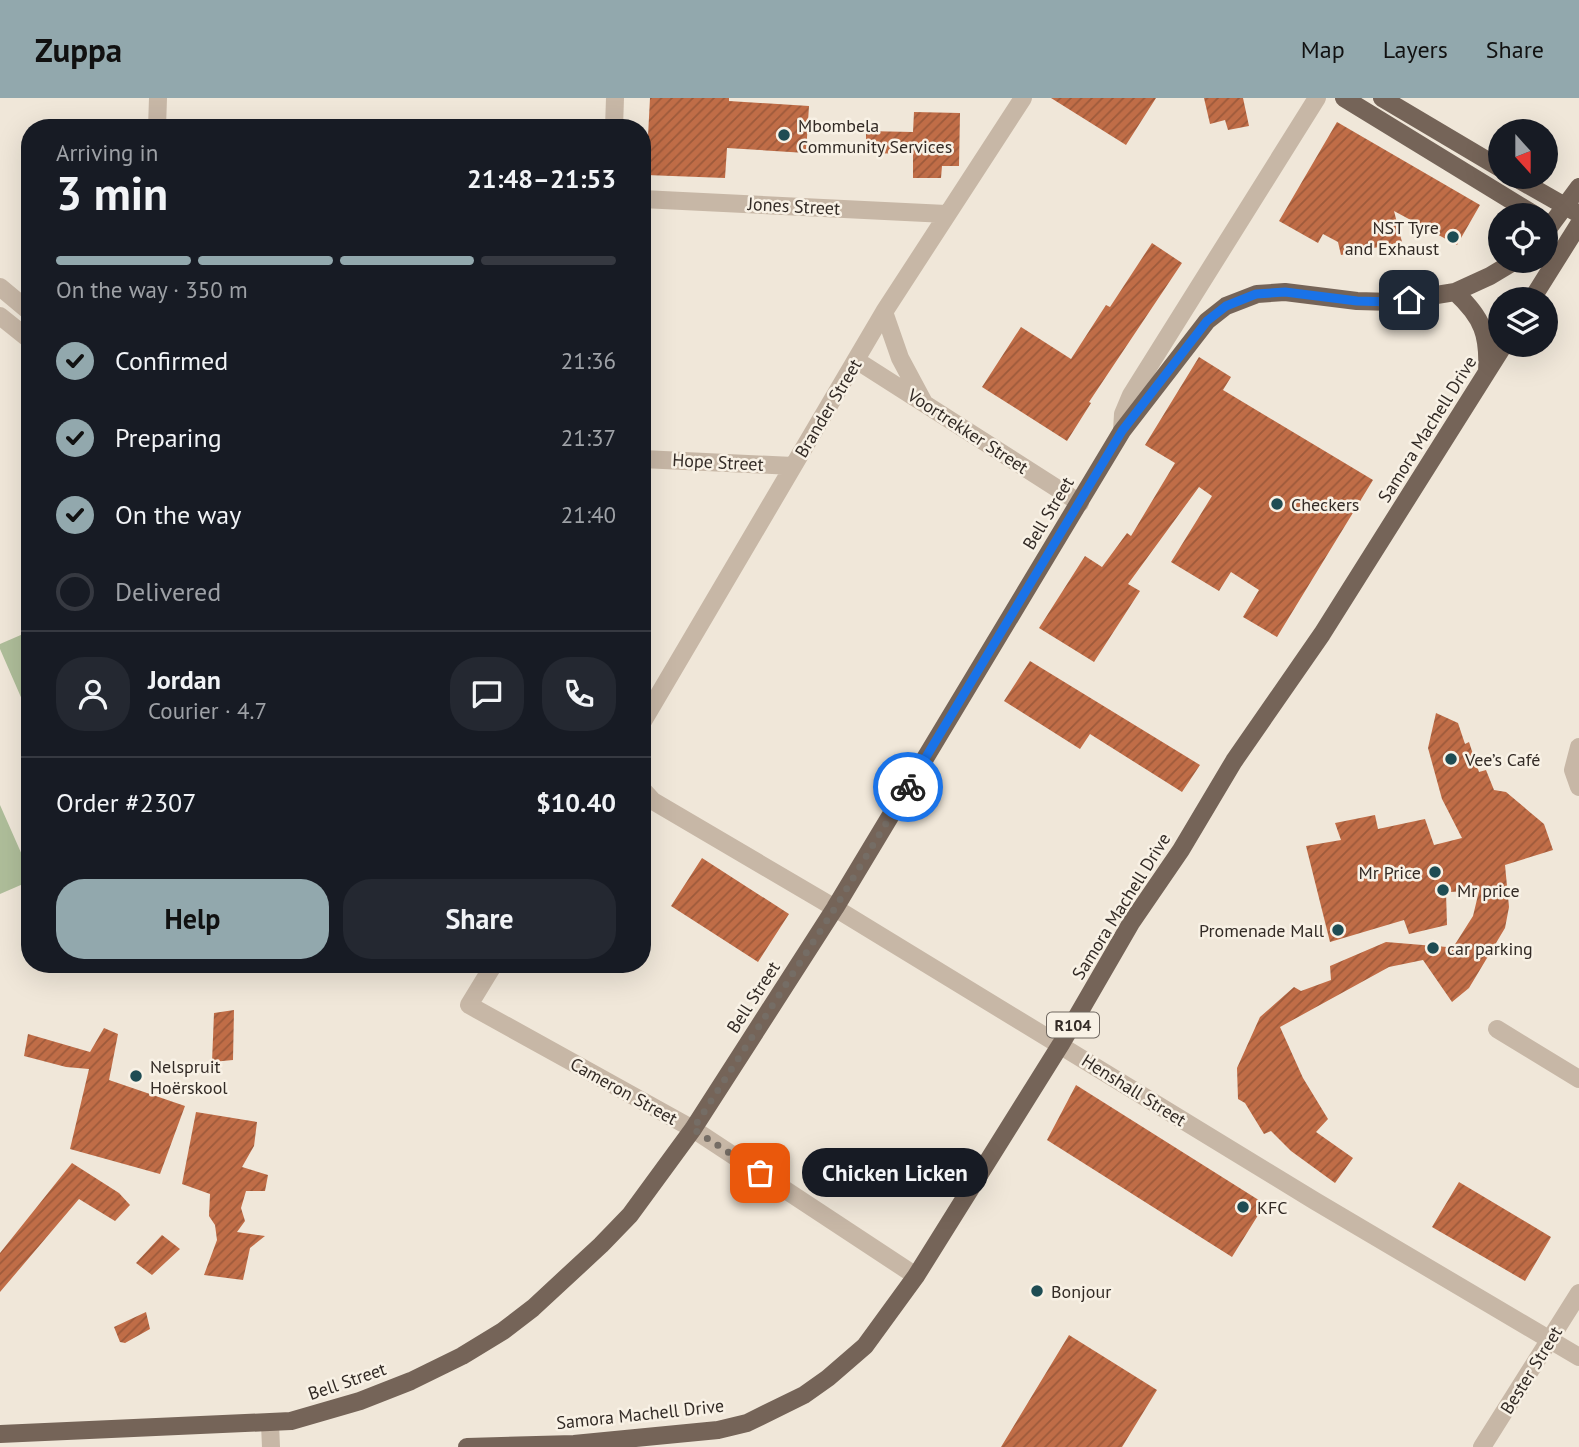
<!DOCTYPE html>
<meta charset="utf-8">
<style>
body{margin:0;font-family:"PT Sans",sans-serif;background:#242831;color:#f1f3f6;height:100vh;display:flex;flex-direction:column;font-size:26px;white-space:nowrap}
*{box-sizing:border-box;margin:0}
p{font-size:23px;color:#9ea1a6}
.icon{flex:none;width:38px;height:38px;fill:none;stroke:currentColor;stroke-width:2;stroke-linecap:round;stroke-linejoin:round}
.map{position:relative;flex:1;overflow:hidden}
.side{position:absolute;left:21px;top:21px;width:630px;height:854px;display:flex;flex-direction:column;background:#171b24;border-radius:28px;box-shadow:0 7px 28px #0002}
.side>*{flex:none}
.needle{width:46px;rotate:159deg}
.fabs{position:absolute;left:1488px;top:21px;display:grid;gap:14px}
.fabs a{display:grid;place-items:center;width:70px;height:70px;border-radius:50%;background:#171b24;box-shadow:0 7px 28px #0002;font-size:35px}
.pin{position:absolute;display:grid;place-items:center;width:60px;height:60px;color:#fff;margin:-30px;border-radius:14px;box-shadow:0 4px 10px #0006}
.courier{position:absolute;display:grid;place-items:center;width:70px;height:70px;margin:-35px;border:5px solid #1a73e8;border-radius:50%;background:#fff;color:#222;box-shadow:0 2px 9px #0007}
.bubble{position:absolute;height:49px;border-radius:24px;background:#171b24;box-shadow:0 7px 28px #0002;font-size:23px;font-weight:700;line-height:49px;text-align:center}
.summary em{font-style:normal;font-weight:700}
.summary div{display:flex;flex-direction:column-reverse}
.summary{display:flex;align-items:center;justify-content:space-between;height:119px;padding:0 35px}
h1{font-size:46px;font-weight:700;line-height:52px}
.bar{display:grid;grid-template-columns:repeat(4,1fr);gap:10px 7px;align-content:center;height:84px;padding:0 35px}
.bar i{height:9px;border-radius:5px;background:#363941}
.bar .selected{background:#92a8ad}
.bar p{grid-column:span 4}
.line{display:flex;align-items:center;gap:18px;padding:0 35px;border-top:2px solid #363941}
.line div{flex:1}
.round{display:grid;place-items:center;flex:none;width:74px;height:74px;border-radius:28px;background:#242831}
ol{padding:0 35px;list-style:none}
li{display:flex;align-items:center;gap:21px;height:77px}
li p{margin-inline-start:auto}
li .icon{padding:7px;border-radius:50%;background:#92a8ad;color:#111;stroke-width:4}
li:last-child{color:#9ea1a6}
li i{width:38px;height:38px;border:4px solid #363941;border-radius:50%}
.cta{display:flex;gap:14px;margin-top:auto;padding:14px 35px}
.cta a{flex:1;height:80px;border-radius:28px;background:#92a8ad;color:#111;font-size:28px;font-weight:700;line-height:80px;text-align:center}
.cta a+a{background:#242831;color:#f1f3f6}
header{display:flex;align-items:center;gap:42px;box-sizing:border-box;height:98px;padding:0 35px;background:#92a8ad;color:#111}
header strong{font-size:33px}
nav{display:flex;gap:38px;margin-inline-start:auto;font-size:24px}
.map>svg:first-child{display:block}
.garden{fill:#afbe9a}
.building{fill:url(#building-hatch)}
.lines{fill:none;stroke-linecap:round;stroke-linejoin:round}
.minor{stroke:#c7b7a6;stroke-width:18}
.major{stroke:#756458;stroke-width:18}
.done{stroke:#756d65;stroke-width:7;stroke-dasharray:0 12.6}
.route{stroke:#1a73e8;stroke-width:9}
.poi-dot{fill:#1e4c53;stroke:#f8f1e5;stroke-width:2.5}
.labels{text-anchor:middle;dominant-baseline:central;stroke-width:5;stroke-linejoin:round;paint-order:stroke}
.shield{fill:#f8f1e5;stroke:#6e665f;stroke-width:2}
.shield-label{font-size:16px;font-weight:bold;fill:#332b26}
.poi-label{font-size:18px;fill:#332b26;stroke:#f8f1e5;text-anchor:start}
.street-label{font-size:18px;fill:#332b26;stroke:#f8f1e5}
</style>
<header>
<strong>Zuppa</strong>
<nav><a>Map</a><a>Layers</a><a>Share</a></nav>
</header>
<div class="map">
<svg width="1579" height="1349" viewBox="0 0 1579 1349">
<defs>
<pattern id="building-hatch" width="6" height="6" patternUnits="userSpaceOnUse" patternTransform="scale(1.75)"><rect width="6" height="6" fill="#c06d47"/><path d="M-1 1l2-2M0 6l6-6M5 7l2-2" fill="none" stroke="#9d5a3b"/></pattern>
</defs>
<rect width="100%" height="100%" fill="#f0e7d9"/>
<path class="garden" d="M30,533V620L0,551V546Z
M0,707L30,775V783L0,796Z"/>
<path class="building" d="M650,0H729V3L809,8L806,55L727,50L725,80L646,77Z
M1051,0H1156L1126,47Z
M1204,0H1243L1249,28L1228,32L1225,22L1210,26Z
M914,14L960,15L959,68H942L941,80H913V56L866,55V33L913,34Z
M1337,24L1480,107L1457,147L1394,113L1402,144L1341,157L1338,144L1323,136L1318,145L1279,123Z
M1152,145L1182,165L1089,304L1091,305L1067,343L982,289L1021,229L1071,261L1106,207L1110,209Z
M1199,259L1231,279L1223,292L1373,382L1277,539L1243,519L1259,492L1231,474L1219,493L1171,464L1212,398L1199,389L1128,486L1140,493L1094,564L1039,530L1085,458L1102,469L1127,435L1131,438L1175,365L1145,347Z
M1030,563L1200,667L1182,694L1090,636L1080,651L1004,603Z
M1436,615L1458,625L1465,646L1469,644L1479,674L1486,672L1494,692L1506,694L1544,726L1553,752L1505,767L1509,809L1505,830L1469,890L1452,904L1423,862L1389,869L1280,929L1303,980L1328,1021L1316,1034L1353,1060L1335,1085L1291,1053L1271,1033L1264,1036L1245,1005L1238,1001L1237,970L1260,919L1294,889L1301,893L1331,882L1330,868L1386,844L1447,849V859L1473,818L1479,793L1446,794L1447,827L1409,836L1404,822L1330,844L1306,748L1341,742L1335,725L1375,717L1378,731L1425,721L1434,747L1462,740L1442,701L1428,650Z
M702,760L789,816L758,864L671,808Z
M234,912L233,962L212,964L214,915Z
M104,930L118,936L109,982L185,1008L160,1076L70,1051L89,971L66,969L24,958L28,936L90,954Z
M1076,987L1265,1106L1232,1159L1047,1042Z
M196,1014L257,1024L254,1048L242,1069L268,1077L265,1093H246L241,1110L245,1123L237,1134L265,1138L250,1150L243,1182L204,1177L217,1142L215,1127L209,1118L210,1096L182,1086Z
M72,1065L119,1095L130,1107L115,1123L79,1101L0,1194V1155Z
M1459,1084L1551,1139L1525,1183L1432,1129Z
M162,1137L180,1151L152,1177L136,1165Z
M146,1214L150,1231L125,1245L120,1244L114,1229Z
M1069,1237L1157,1292L1122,1349H1001Z"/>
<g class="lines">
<path class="minor" d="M157,30L158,0
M614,30L615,0
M642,101L946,116
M0,189L30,214
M884,214L900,260L923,303
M0,218L30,242
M856,262L1080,405
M1122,333L1123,316L1131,297L1317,0
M642,361L793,368
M642,625L884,214L1023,0
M1579,649L1573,672L1579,689
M642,691L653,703L835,810L1315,1103L1579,1259
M494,866L469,907L693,1031L916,1178
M1497,931L1579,981
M270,1326L271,1349
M1482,1349L1579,1195"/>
<path class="major" d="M1344,0L1535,117
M1382,0L1500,70
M1514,79L1579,116
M1545,135L1579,89
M1455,194C1483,220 1489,237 1487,274
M1532,201L1579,126
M0,1336L291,1323L360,1303L411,1283L462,1258L503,1233L533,1210L601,1147L630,1117L693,1031L835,810L1122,333L1207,223L1226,208L1257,196L1285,194L1357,203L1393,204L1455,194L1490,178L1515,163
M467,1349L574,1346L718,1332L747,1325L804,1297L828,1280L865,1248L916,1178L1061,946L1131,825L1181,752L1234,663L1322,536L1504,247"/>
</g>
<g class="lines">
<path class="done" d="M760,1075L693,1031L835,810L908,689"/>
<path class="route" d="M908,689L1122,333L1207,223L1226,208L1256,196L1285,194L1357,203L1393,204L1409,202"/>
</g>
<g class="poi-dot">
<circle cx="784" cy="37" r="7"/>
<circle cx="1453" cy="139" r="7"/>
<circle cx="1277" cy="406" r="7"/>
<circle cx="1451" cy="661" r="7"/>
<circle cx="1435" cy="774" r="7"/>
<circle cx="1443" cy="792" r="7"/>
<circle cx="1338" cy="832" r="7"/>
<circle cx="1433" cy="850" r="7"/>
<circle cx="136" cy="978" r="7"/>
<circle cx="1243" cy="1109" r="7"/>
<circle cx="1037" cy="1193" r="7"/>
</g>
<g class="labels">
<rect class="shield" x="1047" y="914.5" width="52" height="25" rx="5"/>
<g class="shield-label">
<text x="1073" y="927">R104</text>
</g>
<g class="poi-label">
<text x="798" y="27">Mbombela<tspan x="798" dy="21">Community Services</tspan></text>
<text x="1439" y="129" text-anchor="end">NST Tyre<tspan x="1439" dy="21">and Exhaust</tspan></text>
<text x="1291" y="406">Checkers</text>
<text x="1465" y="661">Vee’s Café</text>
<text x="1421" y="774" text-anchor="end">Mr Price</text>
<text x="1457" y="792">Mr price</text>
<text x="1324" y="832" text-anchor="end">Promenade Mall</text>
<text x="1447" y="850">car parking</text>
<text x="150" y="968">Nelspruit<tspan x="150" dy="21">Hoërskool</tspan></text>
<text x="1257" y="1109">KFC</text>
<text x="1051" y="1193">Bonjour</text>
</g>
<g class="street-label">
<text transform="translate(794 108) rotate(3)">Jones Street</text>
<text transform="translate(828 310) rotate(-59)">Brander Street</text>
<text transform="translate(1427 331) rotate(-58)">Samora Machell Drive</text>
<text transform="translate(968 333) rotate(33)">Voortrekker Street</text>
<text transform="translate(718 364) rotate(3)">Hope Street</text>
<text transform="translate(1048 415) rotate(-59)">Bell Street</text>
<text transform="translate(1121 808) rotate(-58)">Samora Machell Drive</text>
<text transform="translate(753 899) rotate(-57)">Bell Street</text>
<text transform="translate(1134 992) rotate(32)">Henshall Street</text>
<text transform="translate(624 993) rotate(29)">Cameron Street</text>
<text transform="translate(1531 1272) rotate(-58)">Bester Street</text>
<text transform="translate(347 1283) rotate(-19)">Bell Street</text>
<text transform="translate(640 1316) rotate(-6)">Samora Machell Drive</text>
</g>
</g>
</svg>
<div class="fabs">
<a><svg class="needle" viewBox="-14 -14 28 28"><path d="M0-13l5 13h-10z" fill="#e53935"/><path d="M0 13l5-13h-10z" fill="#9ea1a6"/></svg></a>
<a><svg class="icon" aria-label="locate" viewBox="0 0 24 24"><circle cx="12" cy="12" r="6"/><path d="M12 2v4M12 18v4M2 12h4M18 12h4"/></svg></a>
<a><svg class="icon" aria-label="layers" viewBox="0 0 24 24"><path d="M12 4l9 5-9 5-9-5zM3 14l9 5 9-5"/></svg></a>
</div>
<div class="pin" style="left:760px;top:1075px;background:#ea580c"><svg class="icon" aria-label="bag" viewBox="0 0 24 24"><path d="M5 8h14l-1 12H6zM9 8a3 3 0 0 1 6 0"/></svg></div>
<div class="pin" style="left:1409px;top:202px;background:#1f2937"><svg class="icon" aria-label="home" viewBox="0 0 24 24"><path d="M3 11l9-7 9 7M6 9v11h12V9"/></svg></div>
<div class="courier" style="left:908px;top:689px"><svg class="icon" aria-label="bike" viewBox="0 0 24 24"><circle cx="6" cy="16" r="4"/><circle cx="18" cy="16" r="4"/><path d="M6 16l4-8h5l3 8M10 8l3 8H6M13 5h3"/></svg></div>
<div class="bubble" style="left:802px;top:1050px;width:186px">Chicken Licken</div>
<section class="side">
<div class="summary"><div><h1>3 min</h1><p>Arriving in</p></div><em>21:48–21:53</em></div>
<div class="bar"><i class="selected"></i><i class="selected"></i><i class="selected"></i><i></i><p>On the way · 350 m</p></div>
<ol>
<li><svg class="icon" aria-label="check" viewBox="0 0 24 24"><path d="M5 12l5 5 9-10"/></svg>Confirmed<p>21:36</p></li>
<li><svg class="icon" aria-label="check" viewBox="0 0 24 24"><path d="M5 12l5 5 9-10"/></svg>Preparing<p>21:37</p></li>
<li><svg class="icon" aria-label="check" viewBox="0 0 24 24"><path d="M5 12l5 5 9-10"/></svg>On the way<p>21:40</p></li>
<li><i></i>Delivered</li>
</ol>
<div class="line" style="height:126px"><a class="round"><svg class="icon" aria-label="person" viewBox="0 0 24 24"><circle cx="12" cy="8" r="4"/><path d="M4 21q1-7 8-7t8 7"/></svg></a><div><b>Jordan</b><p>Courier · 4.7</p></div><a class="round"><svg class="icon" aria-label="chat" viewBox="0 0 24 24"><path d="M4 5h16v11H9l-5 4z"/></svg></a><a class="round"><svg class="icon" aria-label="phone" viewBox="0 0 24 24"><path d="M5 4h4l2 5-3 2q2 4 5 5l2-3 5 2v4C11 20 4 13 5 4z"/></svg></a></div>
<div class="line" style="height:91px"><div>Order #2307</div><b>$10.40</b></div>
<div class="cta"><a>Help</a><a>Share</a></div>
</section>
</div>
